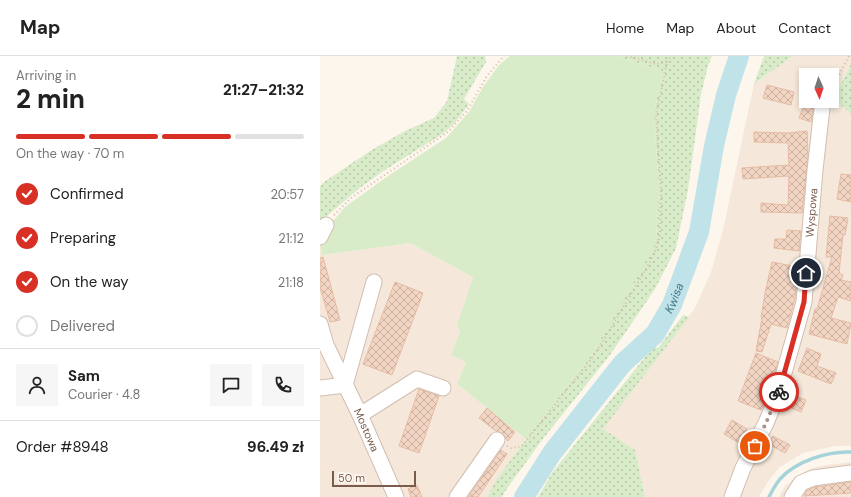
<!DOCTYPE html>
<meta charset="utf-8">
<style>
body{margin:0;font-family:"DM Sans",sans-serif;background:#f6f6f6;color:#222;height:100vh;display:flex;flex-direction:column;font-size:15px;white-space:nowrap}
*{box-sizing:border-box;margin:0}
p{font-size:13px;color:#767676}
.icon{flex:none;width:22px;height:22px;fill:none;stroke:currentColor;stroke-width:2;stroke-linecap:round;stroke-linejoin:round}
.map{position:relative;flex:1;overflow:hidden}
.sheet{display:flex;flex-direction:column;background:#fff;width:320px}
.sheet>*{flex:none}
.needle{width:26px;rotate:177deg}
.buttons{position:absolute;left:479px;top:12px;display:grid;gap:8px}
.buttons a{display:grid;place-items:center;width:40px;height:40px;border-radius:0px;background:#fff;box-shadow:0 2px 6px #0003;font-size:20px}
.scale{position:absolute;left:12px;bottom:10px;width:84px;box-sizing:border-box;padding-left:4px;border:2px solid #7a5c4d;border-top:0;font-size:11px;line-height:14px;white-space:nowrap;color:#7a5c4d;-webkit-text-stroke:3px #fffaf3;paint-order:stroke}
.pin{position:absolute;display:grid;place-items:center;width:34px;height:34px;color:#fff;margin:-17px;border:2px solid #fff;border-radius:50%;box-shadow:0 1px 4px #0007}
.courier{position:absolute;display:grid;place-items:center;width:40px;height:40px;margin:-20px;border:3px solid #d93025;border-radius:50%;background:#fff;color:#222;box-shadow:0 1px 5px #0007}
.summary em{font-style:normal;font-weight:800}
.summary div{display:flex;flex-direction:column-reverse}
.summary{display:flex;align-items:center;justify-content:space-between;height:68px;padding:0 16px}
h1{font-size:26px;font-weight:800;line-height:30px}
.bar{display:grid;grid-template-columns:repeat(4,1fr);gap:6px 4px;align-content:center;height:48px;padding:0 16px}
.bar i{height:5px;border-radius:3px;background:#e0e0e0}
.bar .on{background:#d93025}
.bar p{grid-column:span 4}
.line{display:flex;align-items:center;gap:10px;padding:0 16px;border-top:1px solid #e0e0e0}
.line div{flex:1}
.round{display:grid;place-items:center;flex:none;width:42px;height:42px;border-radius:0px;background:#f6f6f6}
ol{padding:0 16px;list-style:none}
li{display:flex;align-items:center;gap:12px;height:44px}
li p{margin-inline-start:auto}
li .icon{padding:4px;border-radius:50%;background:#d93025;color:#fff;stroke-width:4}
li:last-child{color:#767676}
li i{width:22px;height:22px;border:2px solid #e0e0e0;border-radius:50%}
header{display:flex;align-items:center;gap:24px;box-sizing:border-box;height:56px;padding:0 20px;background:#fff;border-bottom:1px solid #e0e0e0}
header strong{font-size:19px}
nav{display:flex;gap:22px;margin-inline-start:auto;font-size:14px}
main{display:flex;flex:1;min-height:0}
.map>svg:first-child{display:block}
.residential{fill:#f5e8da;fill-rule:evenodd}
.grass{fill:url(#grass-dots)}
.garden{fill:#d8ecc9}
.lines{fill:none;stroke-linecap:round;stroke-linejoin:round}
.stream{stroke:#a5d3da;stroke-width:3.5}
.river{stroke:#bfe3e8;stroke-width:20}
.building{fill:url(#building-cross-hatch);stroke:#e6bba3}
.minor-casing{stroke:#d1beb0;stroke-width:17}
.path{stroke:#d9b8a5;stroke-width:2;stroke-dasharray:1 3;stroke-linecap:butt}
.minor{stroke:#fff;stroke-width:15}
.done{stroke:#a89285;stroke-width:4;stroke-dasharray:0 7.2}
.route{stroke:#d93025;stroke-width:5}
.labels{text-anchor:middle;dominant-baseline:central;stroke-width:3;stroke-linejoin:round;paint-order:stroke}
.street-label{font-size:11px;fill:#7a5c4d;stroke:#fffaf3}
.water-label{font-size:12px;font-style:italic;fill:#437c86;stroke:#fffaf3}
</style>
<header>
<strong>Map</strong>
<nav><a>Home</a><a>Map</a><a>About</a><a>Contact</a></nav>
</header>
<main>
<section class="sheet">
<div class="summary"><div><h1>2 min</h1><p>Arriving in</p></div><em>21:27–21:32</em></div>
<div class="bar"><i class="on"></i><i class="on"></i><i class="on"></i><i></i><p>On the way · 70 m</p></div>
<ol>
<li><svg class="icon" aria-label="check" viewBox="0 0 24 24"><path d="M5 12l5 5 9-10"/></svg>Confirmed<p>20:57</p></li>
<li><svg class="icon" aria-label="check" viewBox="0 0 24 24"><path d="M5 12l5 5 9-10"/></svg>Preparing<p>21:12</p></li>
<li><svg class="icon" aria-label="check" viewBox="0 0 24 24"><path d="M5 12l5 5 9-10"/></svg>On the way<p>21:18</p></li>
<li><i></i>Delivered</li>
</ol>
<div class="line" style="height:72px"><a class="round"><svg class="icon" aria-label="person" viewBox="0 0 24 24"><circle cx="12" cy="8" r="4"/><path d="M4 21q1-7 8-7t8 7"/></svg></a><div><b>Sam</b><p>Courier · 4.8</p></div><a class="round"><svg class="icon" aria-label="chat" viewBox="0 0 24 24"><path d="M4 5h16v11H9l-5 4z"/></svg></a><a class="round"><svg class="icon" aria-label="phone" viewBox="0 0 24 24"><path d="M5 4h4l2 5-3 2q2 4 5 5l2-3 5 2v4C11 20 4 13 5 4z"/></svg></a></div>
<div class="line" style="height:52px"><div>Order #8948</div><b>96.49 zł</b></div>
</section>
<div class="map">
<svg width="531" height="441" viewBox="0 0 531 441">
<defs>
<pattern id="grass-dots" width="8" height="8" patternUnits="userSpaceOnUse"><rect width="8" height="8" fill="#d8ecc9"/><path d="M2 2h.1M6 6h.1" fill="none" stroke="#b4c2a5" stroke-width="1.8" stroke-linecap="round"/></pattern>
<pattern id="building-cross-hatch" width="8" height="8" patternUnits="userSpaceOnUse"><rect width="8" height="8" fill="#f3d5c3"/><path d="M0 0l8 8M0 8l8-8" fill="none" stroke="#cab0a1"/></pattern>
</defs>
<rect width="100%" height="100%" fill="#fdf6ec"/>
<path class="residential" d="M473,0H531V8L515,39L514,43L531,58V390H515L483,397L460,411L449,424L439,441H325L315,394L283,373L375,252L391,216L403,174L434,28ZM486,19H512V45H486Z
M0,164L9,170L2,199L90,187L153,221L137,269L140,276L131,299L146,306L137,328L206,383L176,424L167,441H0Z
M531,406V441H459L465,430L485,415L499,410Z"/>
<path class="grass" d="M137,0H165L166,6L144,43L149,48L135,67L124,77L65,114L41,131L1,165L0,164V131L4,126L50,95L85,75L114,62L127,45Z
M296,0H392L388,10L381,38L368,134L356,192L335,233L290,299L222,384L186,434L182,441H167L176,424L206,383L273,297L333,191L336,182L339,135L334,57L339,32L345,16Z
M444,0H473L434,28Z
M531,8V58L514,43L515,40Z
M363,259L369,261L283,373L315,394L325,441H218L232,417L334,290L338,292Z"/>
<path class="garden" d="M190,0H296L345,16L339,32L334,57L339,135L336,182L334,191L273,297L206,383L137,328L146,306L131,299L140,276L137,269L153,221L90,187L2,199L0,186L9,170L25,151L68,120L126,82L149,56L163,31L179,9Z"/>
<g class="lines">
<path class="stream" d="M449,441C452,435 456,428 460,423C476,405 508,395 531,396"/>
<path class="river" id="s1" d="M204,441L232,397L302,308L335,278L352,249L379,176L394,90L406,39L419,0"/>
</g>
<path class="building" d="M447,29L474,36L471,49L443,42Z
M485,47L494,50L491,66L479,62Z
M487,75L488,99L482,157L441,156V147L468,149L469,120L423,123L422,112L469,109L468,87L434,86V76L468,77Z
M521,118L531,119V146L517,143Z
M510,160L528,162L525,179H523L519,217L523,219L521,224L531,226V245L518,241L511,262L531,267L527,288L489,278L495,253H497L512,201H506Z
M467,174L481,175L479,195L454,192L455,183H466Z
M3,201L20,264L10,266L0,231V202Z
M452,206L478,211L475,242L467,272L451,268L442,296L436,295L442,262H441L445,237Z
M75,226L103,237L72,319L43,308Z
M487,292L501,298L497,310L516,317L511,328L478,315Z
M436,297L458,306L449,335L441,354L418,345Z
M99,333L119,340L99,397L79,390Z
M471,338L486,344L481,356L467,350Z
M167,352L195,376L188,385L182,377L176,375L159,362Z
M412,364L427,373L419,387L404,378Z
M453,380L470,389L465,397L448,388Z
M181,394L187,398L158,441H148Z
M531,426V437L484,440L487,434L495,431Z
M97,429L102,441H91L88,433Z"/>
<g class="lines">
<g class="minor-casing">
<g id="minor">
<path d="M0,181L6,169"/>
<path id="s2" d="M0,268L6,289L40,359L76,441"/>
<path d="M0,332L25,329L54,226"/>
<path d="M40,359L97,323L123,332"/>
<path d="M137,441L177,384"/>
<path id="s3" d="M412,441L423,412L446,367L458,338L484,246L495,114L502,52"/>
<path d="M472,441L481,427L493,422L531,417"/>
</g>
</g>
<path class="path" d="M347,6L351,0
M512,33L529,0
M14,159L31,142L129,75L147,55L167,20L184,0
M187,390L191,392L202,390L271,303L285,282L330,206L337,190L340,178L341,135L336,59L347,6L336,8L307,0"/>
<use href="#minor" class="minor"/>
</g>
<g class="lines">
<path class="done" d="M435,390L446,367L459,336"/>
<path class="route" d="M459,336L484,246L486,217"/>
</g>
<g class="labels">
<g class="street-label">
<text stroke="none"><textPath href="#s3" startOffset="298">Wyspowa</textPath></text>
<text stroke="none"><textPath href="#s2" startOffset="116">Mostowa</textPath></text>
</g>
<g class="water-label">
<text stroke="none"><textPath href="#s1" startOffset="251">Kwisa</textPath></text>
</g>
</g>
</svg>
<div class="buttons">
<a><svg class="needle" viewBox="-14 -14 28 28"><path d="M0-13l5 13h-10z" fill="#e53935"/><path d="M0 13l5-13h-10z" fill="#767676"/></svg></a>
</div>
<div class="scale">50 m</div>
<div class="pin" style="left:435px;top:390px;background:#ea580c"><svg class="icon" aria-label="bag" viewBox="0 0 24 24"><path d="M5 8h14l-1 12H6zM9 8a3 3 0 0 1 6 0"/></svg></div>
<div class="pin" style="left:486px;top:217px;background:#1f2937"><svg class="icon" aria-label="home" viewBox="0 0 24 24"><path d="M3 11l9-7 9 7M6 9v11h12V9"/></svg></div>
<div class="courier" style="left:459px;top:336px"><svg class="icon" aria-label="bike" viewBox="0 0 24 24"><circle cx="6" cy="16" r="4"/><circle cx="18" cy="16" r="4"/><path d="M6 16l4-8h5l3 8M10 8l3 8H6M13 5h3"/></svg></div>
</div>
</main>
